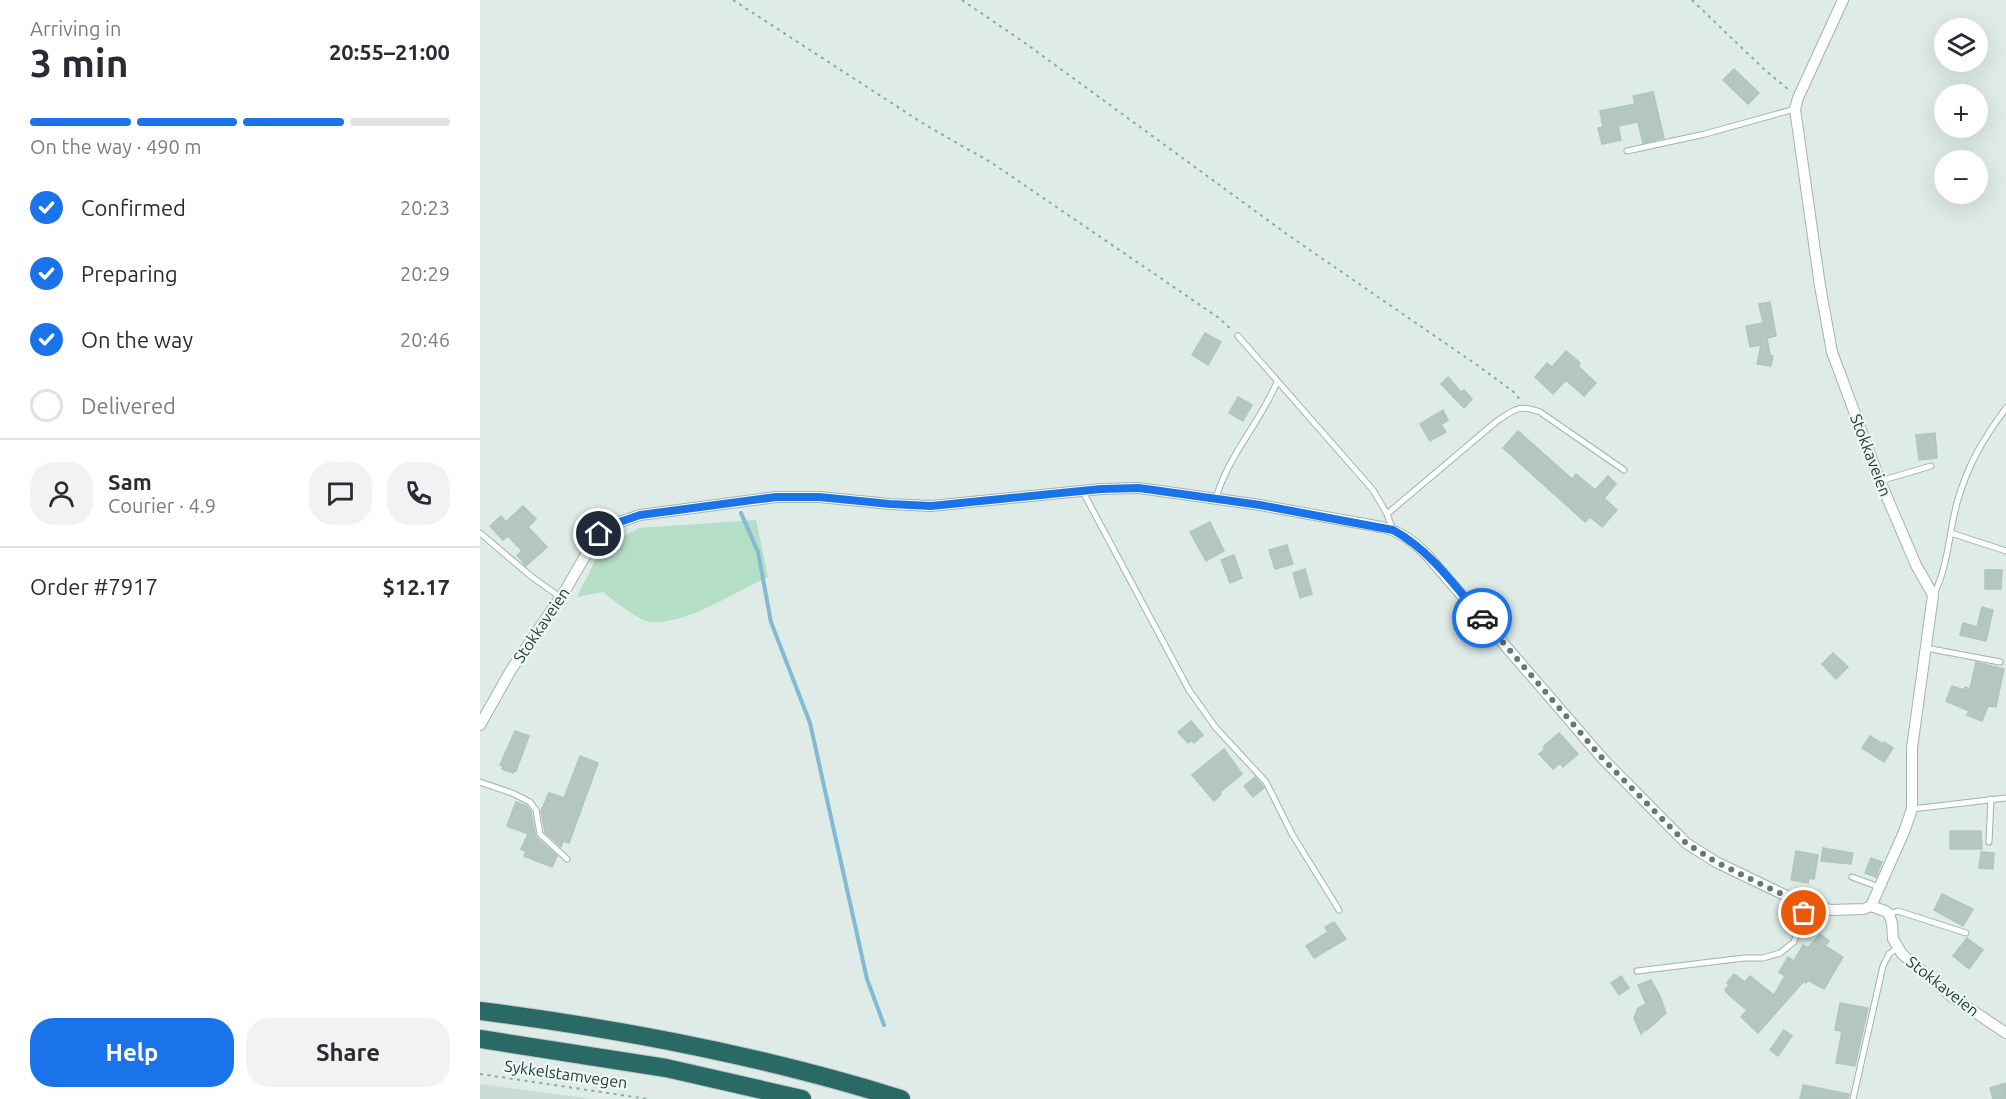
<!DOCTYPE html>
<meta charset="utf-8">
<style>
body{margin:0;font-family:Ubuntu,sans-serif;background:#f2f2f3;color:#2b2b33;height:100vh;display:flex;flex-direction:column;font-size:22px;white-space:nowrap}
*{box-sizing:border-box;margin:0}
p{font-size:20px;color:#7c7c81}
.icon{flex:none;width:33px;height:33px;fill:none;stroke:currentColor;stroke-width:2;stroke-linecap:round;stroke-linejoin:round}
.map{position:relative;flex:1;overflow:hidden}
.sheet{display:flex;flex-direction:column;background:#fff;width:480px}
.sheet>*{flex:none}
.controls{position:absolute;left:1454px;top:18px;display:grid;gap:12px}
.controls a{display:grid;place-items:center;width:54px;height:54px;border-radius:50%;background:#fff;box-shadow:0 6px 24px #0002;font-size:30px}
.pin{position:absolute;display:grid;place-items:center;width:51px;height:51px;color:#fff;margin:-26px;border:3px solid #fff;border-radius:50%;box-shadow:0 2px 6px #0007}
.courier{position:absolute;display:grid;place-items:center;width:60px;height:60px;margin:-30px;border:4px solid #1a73e8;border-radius:50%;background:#fff;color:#222;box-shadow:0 2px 8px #0007}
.summary em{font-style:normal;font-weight:700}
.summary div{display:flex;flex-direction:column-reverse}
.summary{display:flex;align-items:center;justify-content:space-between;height:102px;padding:0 30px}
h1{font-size:39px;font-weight:700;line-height:45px}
.bar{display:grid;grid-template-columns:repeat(4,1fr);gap:9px 6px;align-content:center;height:72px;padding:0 30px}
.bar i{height:8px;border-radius:4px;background:#e1e1e2}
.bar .current{background:#1a73e8}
.bar p{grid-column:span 4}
.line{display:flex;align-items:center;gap:15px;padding:0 30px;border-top:2px solid #e1e1e2}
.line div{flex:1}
.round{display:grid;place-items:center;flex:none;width:63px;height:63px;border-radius:24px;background:#f2f2f3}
ol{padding:0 30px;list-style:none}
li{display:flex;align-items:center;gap:18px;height:66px}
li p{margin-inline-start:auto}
li .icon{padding:6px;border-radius:50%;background:#1a73e8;color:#fff;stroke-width:4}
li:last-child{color:#7c7c81}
li i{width:33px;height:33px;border:3px solid #e1e1e2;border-radius:50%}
.cta{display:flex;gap:12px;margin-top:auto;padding:12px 30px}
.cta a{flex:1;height:69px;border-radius:24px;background:#1a73e8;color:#fff;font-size:24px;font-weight:700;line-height:69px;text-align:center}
.cta a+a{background:#f2f2f3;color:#2b2b33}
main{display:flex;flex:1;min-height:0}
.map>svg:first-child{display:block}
.built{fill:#ccdbd6}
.green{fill:#b5dec7}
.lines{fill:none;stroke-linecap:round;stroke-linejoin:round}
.stream{stroke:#82bad4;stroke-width:4}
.building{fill:#b3c6c1;stroke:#b0c5bf;stroke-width:1.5}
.lane-casing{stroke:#a1b3af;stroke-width:7}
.street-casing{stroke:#a1b3af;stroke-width:12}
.highway-casing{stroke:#c0c8c7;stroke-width:20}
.path{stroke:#7db0a8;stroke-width:2;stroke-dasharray:3 4.5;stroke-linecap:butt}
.lane{stroke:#fff;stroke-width:5}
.street{stroke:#fff;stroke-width:10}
.highway{stroke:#296966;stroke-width:18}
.done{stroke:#627975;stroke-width:6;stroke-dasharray:0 10.8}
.route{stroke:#1a73e8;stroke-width:8}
.labels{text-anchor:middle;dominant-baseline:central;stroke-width:4.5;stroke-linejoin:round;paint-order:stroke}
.street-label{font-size:16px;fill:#1f3b38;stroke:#eff7f4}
</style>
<main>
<section class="sheet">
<div class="summary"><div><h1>3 min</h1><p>Arriving in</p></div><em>20:55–21:00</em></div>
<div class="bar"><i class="current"></i><i class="current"></i><i class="current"></i><i></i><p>On the way · 490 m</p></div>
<ol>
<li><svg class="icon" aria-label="check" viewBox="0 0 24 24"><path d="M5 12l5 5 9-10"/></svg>Confirmed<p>20:23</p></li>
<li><svg class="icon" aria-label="check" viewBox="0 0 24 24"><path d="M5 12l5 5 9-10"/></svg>Preparing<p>20:29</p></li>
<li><svg class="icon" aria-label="check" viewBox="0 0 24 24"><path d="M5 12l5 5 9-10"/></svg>On the way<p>20:46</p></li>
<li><i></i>Delivered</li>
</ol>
<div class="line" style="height:108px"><a class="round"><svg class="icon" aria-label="person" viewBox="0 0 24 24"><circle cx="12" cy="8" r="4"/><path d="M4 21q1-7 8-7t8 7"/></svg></a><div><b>Sam</b><p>Courier · 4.9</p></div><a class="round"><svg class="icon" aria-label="chat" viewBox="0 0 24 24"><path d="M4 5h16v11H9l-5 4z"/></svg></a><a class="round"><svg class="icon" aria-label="phone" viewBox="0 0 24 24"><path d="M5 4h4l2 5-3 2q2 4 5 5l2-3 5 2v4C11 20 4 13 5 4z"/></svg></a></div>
<div class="line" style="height:78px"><div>Order #7917</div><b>$12.17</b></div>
<div class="cta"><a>Help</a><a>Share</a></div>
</section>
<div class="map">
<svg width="1526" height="1099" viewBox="0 0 1526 1099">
<rect width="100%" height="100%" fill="#deebe7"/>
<path class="built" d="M0,1084L113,1099H0Z"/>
<path class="green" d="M276,520L288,577C259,590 198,630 166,621C156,618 132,599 123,592L97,597L121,549L159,528Z"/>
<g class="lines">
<path class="stream" d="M261,513L278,552L291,622L330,723L387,979L404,1025"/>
</g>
<path class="building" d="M1254,69L1279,93L1268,104L1243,80Z
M1173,92L1184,138L1163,143L1158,122L1138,126L1141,140L1122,144L1118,128L1123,127L1120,111L1155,104L1153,96Z
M1290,302L1296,336L1287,338L1290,355L1293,356L1291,366L1277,364L1281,345L1270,347L1266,326L1283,323L1279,304Z
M725,333L741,342L728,365L712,355Z
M1086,351L1100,363L1098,366L1116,383L1104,396L1086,380L1073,394L1055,377L1067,363L1072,367Z
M968,377L981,392L984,390L992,399L984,408L961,384Z
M758,397L772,405L763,421L749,413Z
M963,410L968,420L961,425L966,432L950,441L940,424Z
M1038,431L1092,479L1096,474L1115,490L1128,476L1136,484L1124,498L1137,510L1122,527L1110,517L1105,522L1023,448Z
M1455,433L1457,458L1439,460L1436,435Z
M43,506L56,519L48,527L67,547L46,566L37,555L42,551L28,536L23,540L10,526L21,516L26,522Z
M730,522L744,551L726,561L710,532Z
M807,545L813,564L795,569L789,550Z
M754,555L762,578L750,583L741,560Z
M825,569L832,594L820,598L813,573Z
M1505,570H1522L1521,589H1505Z
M1502,607L1513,610L1506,641L1480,635L1483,623L1497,627Z
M1353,653L1368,667L1356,679L1342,664Z
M1496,662L1524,669L1516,707L1508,706L1502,721L1487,715L1489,711L1466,701L1472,686L1484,690L1485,687L1490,689Z
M711,721L723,735L714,743L711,740L708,743L698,732Z
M35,731L49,736L36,771L34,770L33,773L22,769L23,766L20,765Z
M1079,733L1098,754L1083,767L1080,763L1073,769L1059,754L1065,749L1063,747Z
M1390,736L1403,744L1404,742L1413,748L1404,762L1382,748Z
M744,749L762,774L740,792L741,794L734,801L712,775Z
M100,756L118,763L89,843L83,841L81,847L65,832L61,811L69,793L84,798Z
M775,777L784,788L773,797L764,786Z
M36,802L47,806L51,812L56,837L77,856L72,867L44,856L46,851L41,849L48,834L27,826Z
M1470,831H1501L1502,849H1470Z
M1343,848L1373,853L1371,864L1341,861Z
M1316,851L1338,855L1334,879L1329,878L1328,883L1311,880Z
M1501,852L1514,853L1513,869L1499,868Z
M1391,858L1402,862L1396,877L1385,873Z
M1462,894L1493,909L1483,926L1454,910Z
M854,922L866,939L834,958L826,946L848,932L845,927Z
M1340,934L1349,941L1345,946L1363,957L1344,989L1328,980L1326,983L1324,981L1278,1033L1261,1017L1267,1010L1249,995L1245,990L1249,985L1247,983L1254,974L1265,982L1270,976L1294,995L1305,976L1299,972L1308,957L1314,961L1323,945L1328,948Z
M1487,938L1503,950L1489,969L1473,956Z
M1141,976L1149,988L1139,995L1131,983Z
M1171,980L1180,996L1186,1013L1167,1030V1028L1161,1034L1154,1018L1158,1008L1166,1004L1158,985Z
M1360,1003L1388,1008L1375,1066L1356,1063L1362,1031L1355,1030Z
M1304,1030L1312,1036L1298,1056L1290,1050Z
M1526,1083V1099H1513L1510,1088Z
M1323,1085L1369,1094L1368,1099H1320Z"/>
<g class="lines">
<g class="lane-casing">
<path id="lane" d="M1147,151L1225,134L1315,109
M758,336L893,490L907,514L913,530
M1400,481L1451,466
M603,492L709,690L736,728L786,782L812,834L859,910
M736,498C749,454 780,423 797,382
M907,514L1017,421C1036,409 1038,404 1060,412L1144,470
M0,533L52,577L80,597
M1471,533L1526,551
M1454,594C1468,567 1469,532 1477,503C1487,466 1503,439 1526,408
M1446,648L1520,662
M0,782L32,793L50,802L56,810L60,834L87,859
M1432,809L1526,798
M1509,842L1511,799
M1372,877L1399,887
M1409,914L1418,911L1486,933
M1157,971L1264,958H1283L1300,953L1314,942L1326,903
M1373,1099L1403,966L1409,954L1417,948"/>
</g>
<g class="street-casing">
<path id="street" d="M1363,0L1318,98L1315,109L1340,286L1352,352L1400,481L1436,565L1453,595L1432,748V809L1424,832L1391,906
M0,725L31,670L86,589L115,539L131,525L160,515L296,497H339L410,504L451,506L621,489L659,488L780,505L901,527C920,531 933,541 947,555L1123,759L1206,843L1236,862L1313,899L1351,910L1384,909L1391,906L1405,911L1409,914L1412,923L1413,939L1422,954L1471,996L1526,1033"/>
</g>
<g class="highway-casing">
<path id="highway" d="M0,1011C143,1029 283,1056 421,1099
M0,1039L186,1068L322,1099"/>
</g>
<path class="path" d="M253,0L444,124L512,163L739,318L753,331
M482,0L545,43L808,235L997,365L1035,393L1040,400
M1212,0L1286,71L1309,90
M0,1074L168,1099"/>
<use href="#lane" class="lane"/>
<use href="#street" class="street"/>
<use href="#highway" class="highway"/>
</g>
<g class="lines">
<path class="done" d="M1002,618L1123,759L1206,843L1236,862L1297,892L1326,903L1324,913"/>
<path class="route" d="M119,534L131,525L160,515L296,497H339L410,504L451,506L621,489L659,488L780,505L913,530C950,550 975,586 1002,618"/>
</g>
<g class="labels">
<g class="street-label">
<text transform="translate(1391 455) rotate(69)">Stokkaveien</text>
<text transform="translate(61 625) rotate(-56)">Stokkaveien</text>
<text transform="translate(1463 986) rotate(38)">Stokkaveien</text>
<text transform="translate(86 1074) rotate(8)">Sykkelstamvegen</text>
</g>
</g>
</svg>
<div class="controls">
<a><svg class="icon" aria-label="layers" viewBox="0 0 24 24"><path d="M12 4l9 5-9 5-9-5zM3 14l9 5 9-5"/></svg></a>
<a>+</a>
<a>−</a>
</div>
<div class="pin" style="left:1324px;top:913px;background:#ea580c"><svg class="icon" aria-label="bag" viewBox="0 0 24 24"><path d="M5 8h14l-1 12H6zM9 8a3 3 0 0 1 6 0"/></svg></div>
<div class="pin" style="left:119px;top:534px;background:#1f2937"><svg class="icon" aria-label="home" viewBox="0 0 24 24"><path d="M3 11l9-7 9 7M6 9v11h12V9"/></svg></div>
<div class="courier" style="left:1002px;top:618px"><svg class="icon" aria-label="car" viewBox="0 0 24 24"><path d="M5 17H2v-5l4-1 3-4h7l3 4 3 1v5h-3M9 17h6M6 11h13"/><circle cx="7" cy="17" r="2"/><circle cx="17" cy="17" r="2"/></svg></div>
</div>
</main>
